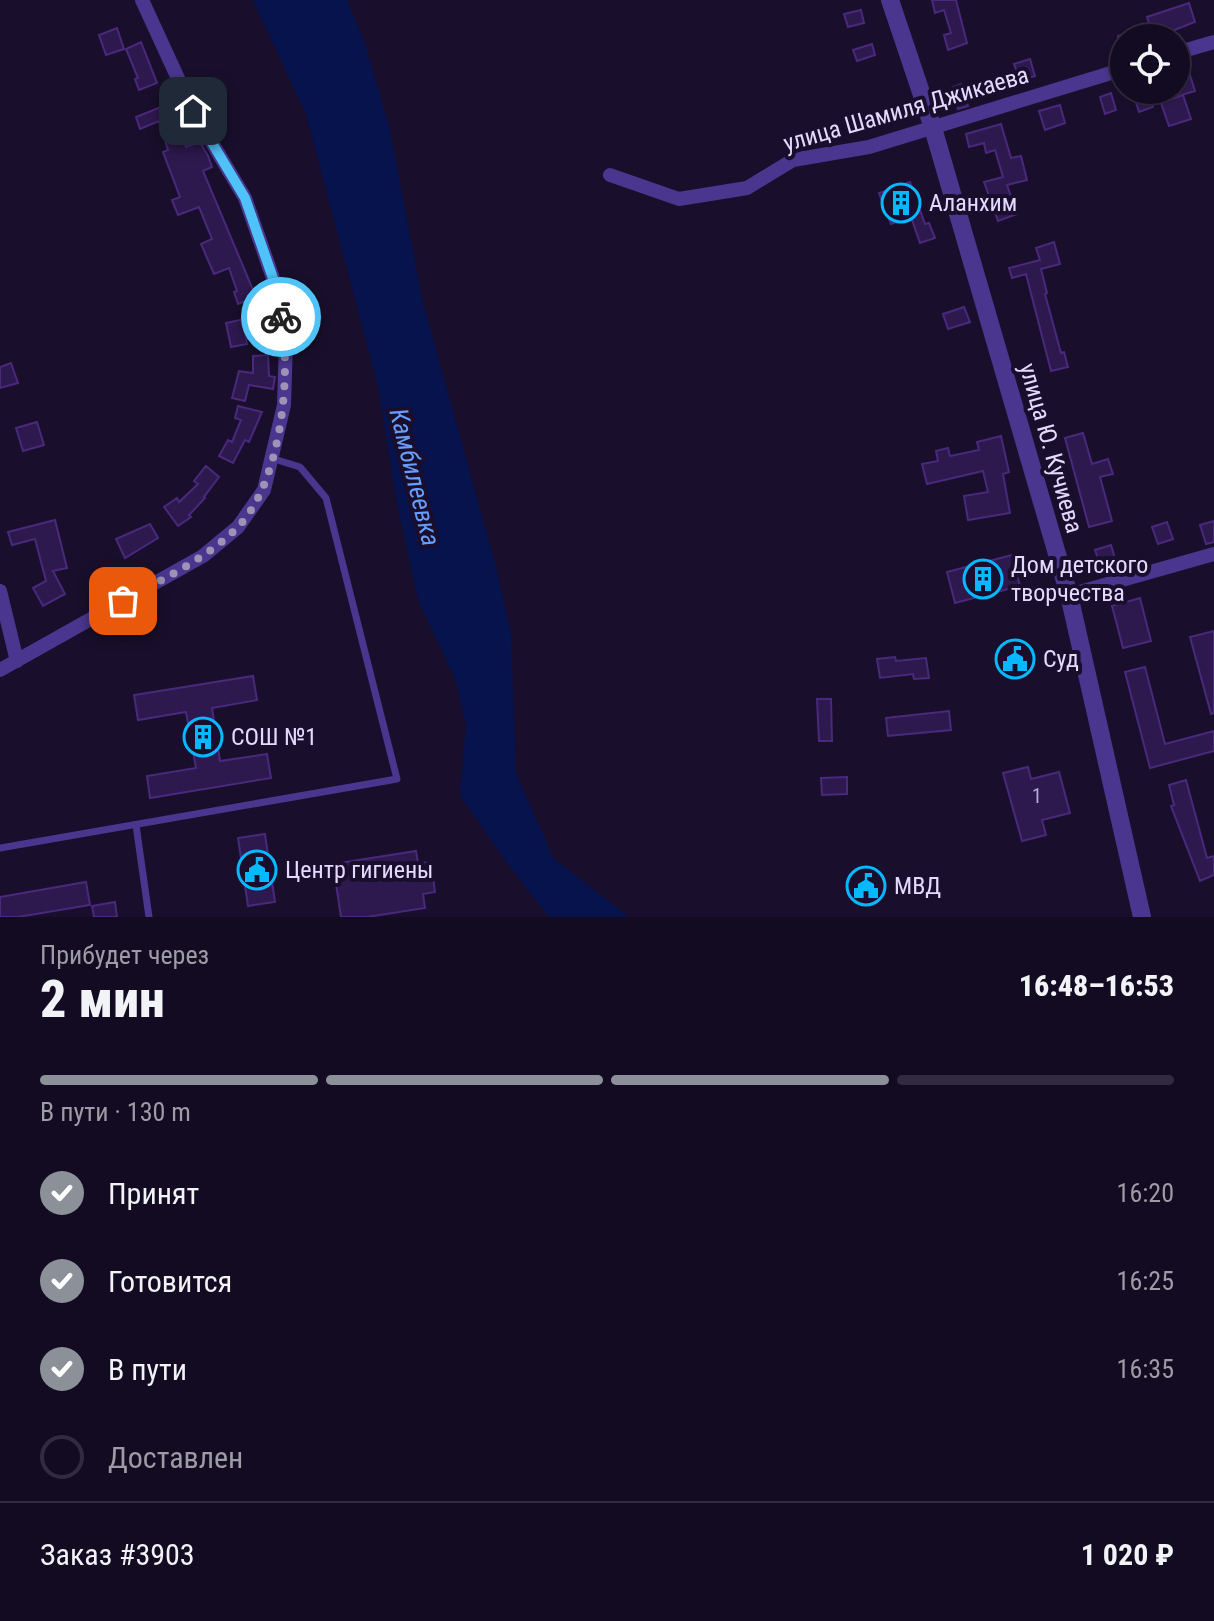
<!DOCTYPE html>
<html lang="ru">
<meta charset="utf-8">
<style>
body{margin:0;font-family:"Roboto Condensed",sans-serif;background:#1c142a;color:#f1f3f6;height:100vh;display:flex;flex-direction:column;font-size:30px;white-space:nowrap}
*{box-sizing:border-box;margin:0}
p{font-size:26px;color:#9d9ba5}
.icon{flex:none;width:44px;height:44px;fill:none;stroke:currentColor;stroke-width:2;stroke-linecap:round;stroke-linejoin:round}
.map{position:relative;height:917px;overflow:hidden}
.side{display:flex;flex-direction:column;background:#130b21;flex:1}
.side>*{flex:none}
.controls{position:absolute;left:1110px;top:24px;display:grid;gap:16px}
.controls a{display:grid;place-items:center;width:80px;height:80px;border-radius:50%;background:#130b21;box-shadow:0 2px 6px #0004,0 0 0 2px #322b3f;font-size:40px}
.pin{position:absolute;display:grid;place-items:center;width:68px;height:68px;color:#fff;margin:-34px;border-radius:16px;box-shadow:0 4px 12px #0006}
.courier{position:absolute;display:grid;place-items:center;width:80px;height:80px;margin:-40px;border:6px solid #4fc3f7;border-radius:50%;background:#fff;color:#222;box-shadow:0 2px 10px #0007}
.summary em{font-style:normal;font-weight:800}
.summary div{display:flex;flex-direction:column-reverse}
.summary{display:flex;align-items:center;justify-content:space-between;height:136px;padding:0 40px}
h1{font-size:52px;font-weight:800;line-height:60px}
.bar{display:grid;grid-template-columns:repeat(4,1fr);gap:12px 8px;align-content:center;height:96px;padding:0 40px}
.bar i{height:10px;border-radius:6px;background:#322b3f}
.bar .active{background:#8c9099}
.bar p{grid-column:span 4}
.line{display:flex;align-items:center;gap:20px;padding:0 40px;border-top:2px solid #322b3f}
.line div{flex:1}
ol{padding:0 40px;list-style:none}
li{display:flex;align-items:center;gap:24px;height:88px}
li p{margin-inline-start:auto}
li .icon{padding:8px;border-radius:50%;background:#8c9099;color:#fff;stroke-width:4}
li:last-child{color:#9d9ba5}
li i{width:44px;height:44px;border:4px solid #322b3f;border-radius:50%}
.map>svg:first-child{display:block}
.water{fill:#06134d}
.building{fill:#2e194e;stroke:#49297c;stroke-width:2}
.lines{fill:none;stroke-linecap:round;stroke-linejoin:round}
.service{stroke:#4a368e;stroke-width:7}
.minor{stroke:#4a368e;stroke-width:14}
.tertiary{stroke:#4a368e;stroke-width:18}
.done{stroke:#9e92b5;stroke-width:8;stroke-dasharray:0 14.4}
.route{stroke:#4fc3f7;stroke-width:10}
.labels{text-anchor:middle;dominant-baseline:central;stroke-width:8;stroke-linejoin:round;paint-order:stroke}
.number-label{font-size:20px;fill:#b7a9d3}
.street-label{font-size:24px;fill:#e5d9ff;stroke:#190f2c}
.poi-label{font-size:24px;fill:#e5d9ff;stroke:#190f2c;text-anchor:start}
.water-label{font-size:26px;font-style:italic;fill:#679dff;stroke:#190f2c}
</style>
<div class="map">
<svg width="1214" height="917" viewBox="0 0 1214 917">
<rect width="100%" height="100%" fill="#190f2c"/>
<path class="water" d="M253,0H347L364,41L389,126L423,303L496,567L511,634L516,774L554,859L629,917H549L504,859L460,795L466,725L456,681L418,600L397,504L378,386L306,114Z"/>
<path class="building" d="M932,0H956L967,43L948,50L944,35L951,33L944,10L935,13Z
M1189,3L1195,22L1154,38H1118V36L1150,26L1147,17Z
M861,10L864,23L848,27L844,14Z
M117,28L124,49L106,55L99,35Z
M141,42L157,83L139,90L135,79L138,78L126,49Z
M872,44L875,55L857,61L853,50Z
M1030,59L1035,76L1020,81L1014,64Z
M1188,69L1195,91L1178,96L1176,72Z
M961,84L968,106L958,109L951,88Z
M1148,91L1153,107L1139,112L1134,96Z
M1111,93L1116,110L1105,114L1100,97Z
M1183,95L1191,119L1169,126L1161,103Z
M168,104L175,123H178L186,147L200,142L208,156L212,167L203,171L256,297L238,304L234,292L237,291L229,268L214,274L201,244L212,239L199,207L178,215L172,200L180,197L163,152L168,150L159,121L140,129L136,117Z
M1060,105L1065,123L1045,130L1039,111Z
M1001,124L1011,158L1021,156L1027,180L1007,185L1017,214L998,221L984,182L1003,177L995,150L986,153L984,143L969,147L966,134Z
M910,182L925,224L929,223L935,238L920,243L911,217L891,224L879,193Z
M1054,242L1060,264L1041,269L1047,293L1045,294L1061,353L1064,352L1068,367L1051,371L1026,274L1012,278L1009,268L1040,260L1036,248Z
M964,307L970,322L948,329L943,314Z
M267,314L269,327L245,333L247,344L231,347L226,323Z
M268,355L269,376L275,377L273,389L249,385L245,401L232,398L239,371L253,373V356Z
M11,363L18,383L0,388V367Z
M238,406L262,412L249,442L245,440L233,463L219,456L228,440L232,442L241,420L235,418Z
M37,422L44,445L23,451L16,428Z
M1083,433L1092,464L1108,459L1113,474L1100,477L1112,521L1089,527L1065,438Z
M1001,436L1009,472L1003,474L1010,513L968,520L964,496L988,492L983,471L927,484L922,464L938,461L936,451L948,448L950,456L979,450L977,442Z
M206,466L219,477L204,497L205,498L189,515L191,517L178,526L164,507L177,498L179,502L198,484L194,481Z
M55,520L67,568L53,571L65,594L43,606L33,588L46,581L35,539L12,545L8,532Z
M1214,521V542L1206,544L1200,525Z
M1167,522L1173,539L1158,544L1152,527Z
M150,524L158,538L125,558L116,539Z
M1111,545L1117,565L1102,570L1095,550Z
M1012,555L1020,586L955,603L947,572Z
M1140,598L1151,641L1123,648L1112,606Z
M1214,631V713L1211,714L1190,637Z
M895,657L896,661L926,658L929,678L914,679L913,674L880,678L877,659Z
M1145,667L1165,744L1214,731V751L1150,768L1125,672Z
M253,676L257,700L212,708L220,761L267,754L271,778L150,798L147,776L196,768L186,712L138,720L134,695Z
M817,699H831L832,741H819Z
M949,711L951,730L888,736L886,718Z
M1028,767L1031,779L1059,772L1070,813L1042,820L1046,835L1022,841L1003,773Z
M847,777V794L822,795L821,778Z
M1186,780L1207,858L1214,856V875L1200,881L1171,806L1174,805L1169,785Z
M265,834L275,902L248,906L238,838Z
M416,851L418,863L431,862L435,892L423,894L425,908L367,917H341L333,864Z
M86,882L90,905L18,917H0V897Z
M115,902L117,917H94L92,906Z"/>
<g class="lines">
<path class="service" d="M136,825L149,917
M0,848L397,779L326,498L300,467L271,458"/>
<path class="minor" d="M1176,53L1214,42
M610,175L679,199L747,188L793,160L869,147L1124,69
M0,591L17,661
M1069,595L1214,554
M0,670L203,556L238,527L264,490L284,405L286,343L275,284L245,198L193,111L142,0"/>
<path class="tertiary" d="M890,0L933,128L1069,595L1142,917"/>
</g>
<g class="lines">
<path class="done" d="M123,601C162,579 205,560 237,528C281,484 292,376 281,317"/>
<path class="route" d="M193,111L245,198L275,284L281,317"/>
</g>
<defs>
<g id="building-ring" transform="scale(2)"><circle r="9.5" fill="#190f2c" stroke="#05b8ff" stroke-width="1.5"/><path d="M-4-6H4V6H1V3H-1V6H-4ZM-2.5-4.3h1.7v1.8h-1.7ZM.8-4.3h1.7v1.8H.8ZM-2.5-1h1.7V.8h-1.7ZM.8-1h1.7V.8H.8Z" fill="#05b8ff"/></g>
<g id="civic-ring" transform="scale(2)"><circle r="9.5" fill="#190f2c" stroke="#05b8ff" stroke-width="1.5"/><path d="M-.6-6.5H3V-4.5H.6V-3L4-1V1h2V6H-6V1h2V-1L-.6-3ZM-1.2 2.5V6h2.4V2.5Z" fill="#05b8ff"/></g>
</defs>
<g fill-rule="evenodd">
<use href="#building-ring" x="901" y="203"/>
<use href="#building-ring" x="983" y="579"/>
<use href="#civic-ring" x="1015" y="659"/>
<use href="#building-ring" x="203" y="737"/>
<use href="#civic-ring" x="257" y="870"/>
<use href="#civic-ring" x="866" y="886"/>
</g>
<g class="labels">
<g class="number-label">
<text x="1037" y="796">1</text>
</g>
<g class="street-label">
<text transform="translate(906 109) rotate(-16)">улица Шамиля Джикаева</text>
<text transform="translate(1051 448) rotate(74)">улица Ю. Кучиева</text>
</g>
<g class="poi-label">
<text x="929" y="203">Аланхим</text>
<text x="1011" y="565">Дом детского<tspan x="1011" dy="28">творчества</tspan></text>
<text x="1043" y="659">Суд</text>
<text x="231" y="737">СОШ №1</text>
<text x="285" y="870">Центр гигиены</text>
<text x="894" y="886">МВД</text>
</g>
<g class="water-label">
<text transform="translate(415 477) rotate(76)">Камбилеевка</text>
</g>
</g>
</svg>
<div class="controls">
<a><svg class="icon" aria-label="locate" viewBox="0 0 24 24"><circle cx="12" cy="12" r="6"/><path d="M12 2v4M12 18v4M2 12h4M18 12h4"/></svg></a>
</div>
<div class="pin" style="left:123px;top:601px;background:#ea580c"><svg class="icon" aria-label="bag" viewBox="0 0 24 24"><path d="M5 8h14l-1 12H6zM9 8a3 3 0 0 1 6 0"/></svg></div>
<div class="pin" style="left:193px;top:111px;background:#1f2937"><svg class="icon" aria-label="home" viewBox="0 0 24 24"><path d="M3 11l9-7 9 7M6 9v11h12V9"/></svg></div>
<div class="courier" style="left:281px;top:317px"><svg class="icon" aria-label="bike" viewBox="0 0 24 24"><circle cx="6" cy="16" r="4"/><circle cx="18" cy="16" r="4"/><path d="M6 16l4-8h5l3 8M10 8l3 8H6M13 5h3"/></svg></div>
</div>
<section class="side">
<div class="summary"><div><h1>2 мин</h1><p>Прибудет через</p></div><em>16:48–16:53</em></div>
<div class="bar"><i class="active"></i><i class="active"></i><i class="active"></i><i></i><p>В пути · 130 m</p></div>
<ol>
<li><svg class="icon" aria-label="check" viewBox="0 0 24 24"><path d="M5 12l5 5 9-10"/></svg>Принят<p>16:20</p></li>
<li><svg class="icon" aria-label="check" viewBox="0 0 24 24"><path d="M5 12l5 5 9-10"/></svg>Готовится<p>16:25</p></li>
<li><svg class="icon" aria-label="check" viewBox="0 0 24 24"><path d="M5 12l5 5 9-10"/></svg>В пути<p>16:35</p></li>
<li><i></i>Доставлен</li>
</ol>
<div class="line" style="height:104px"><div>Заказ #3903</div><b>1 020 ₽</b></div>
</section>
